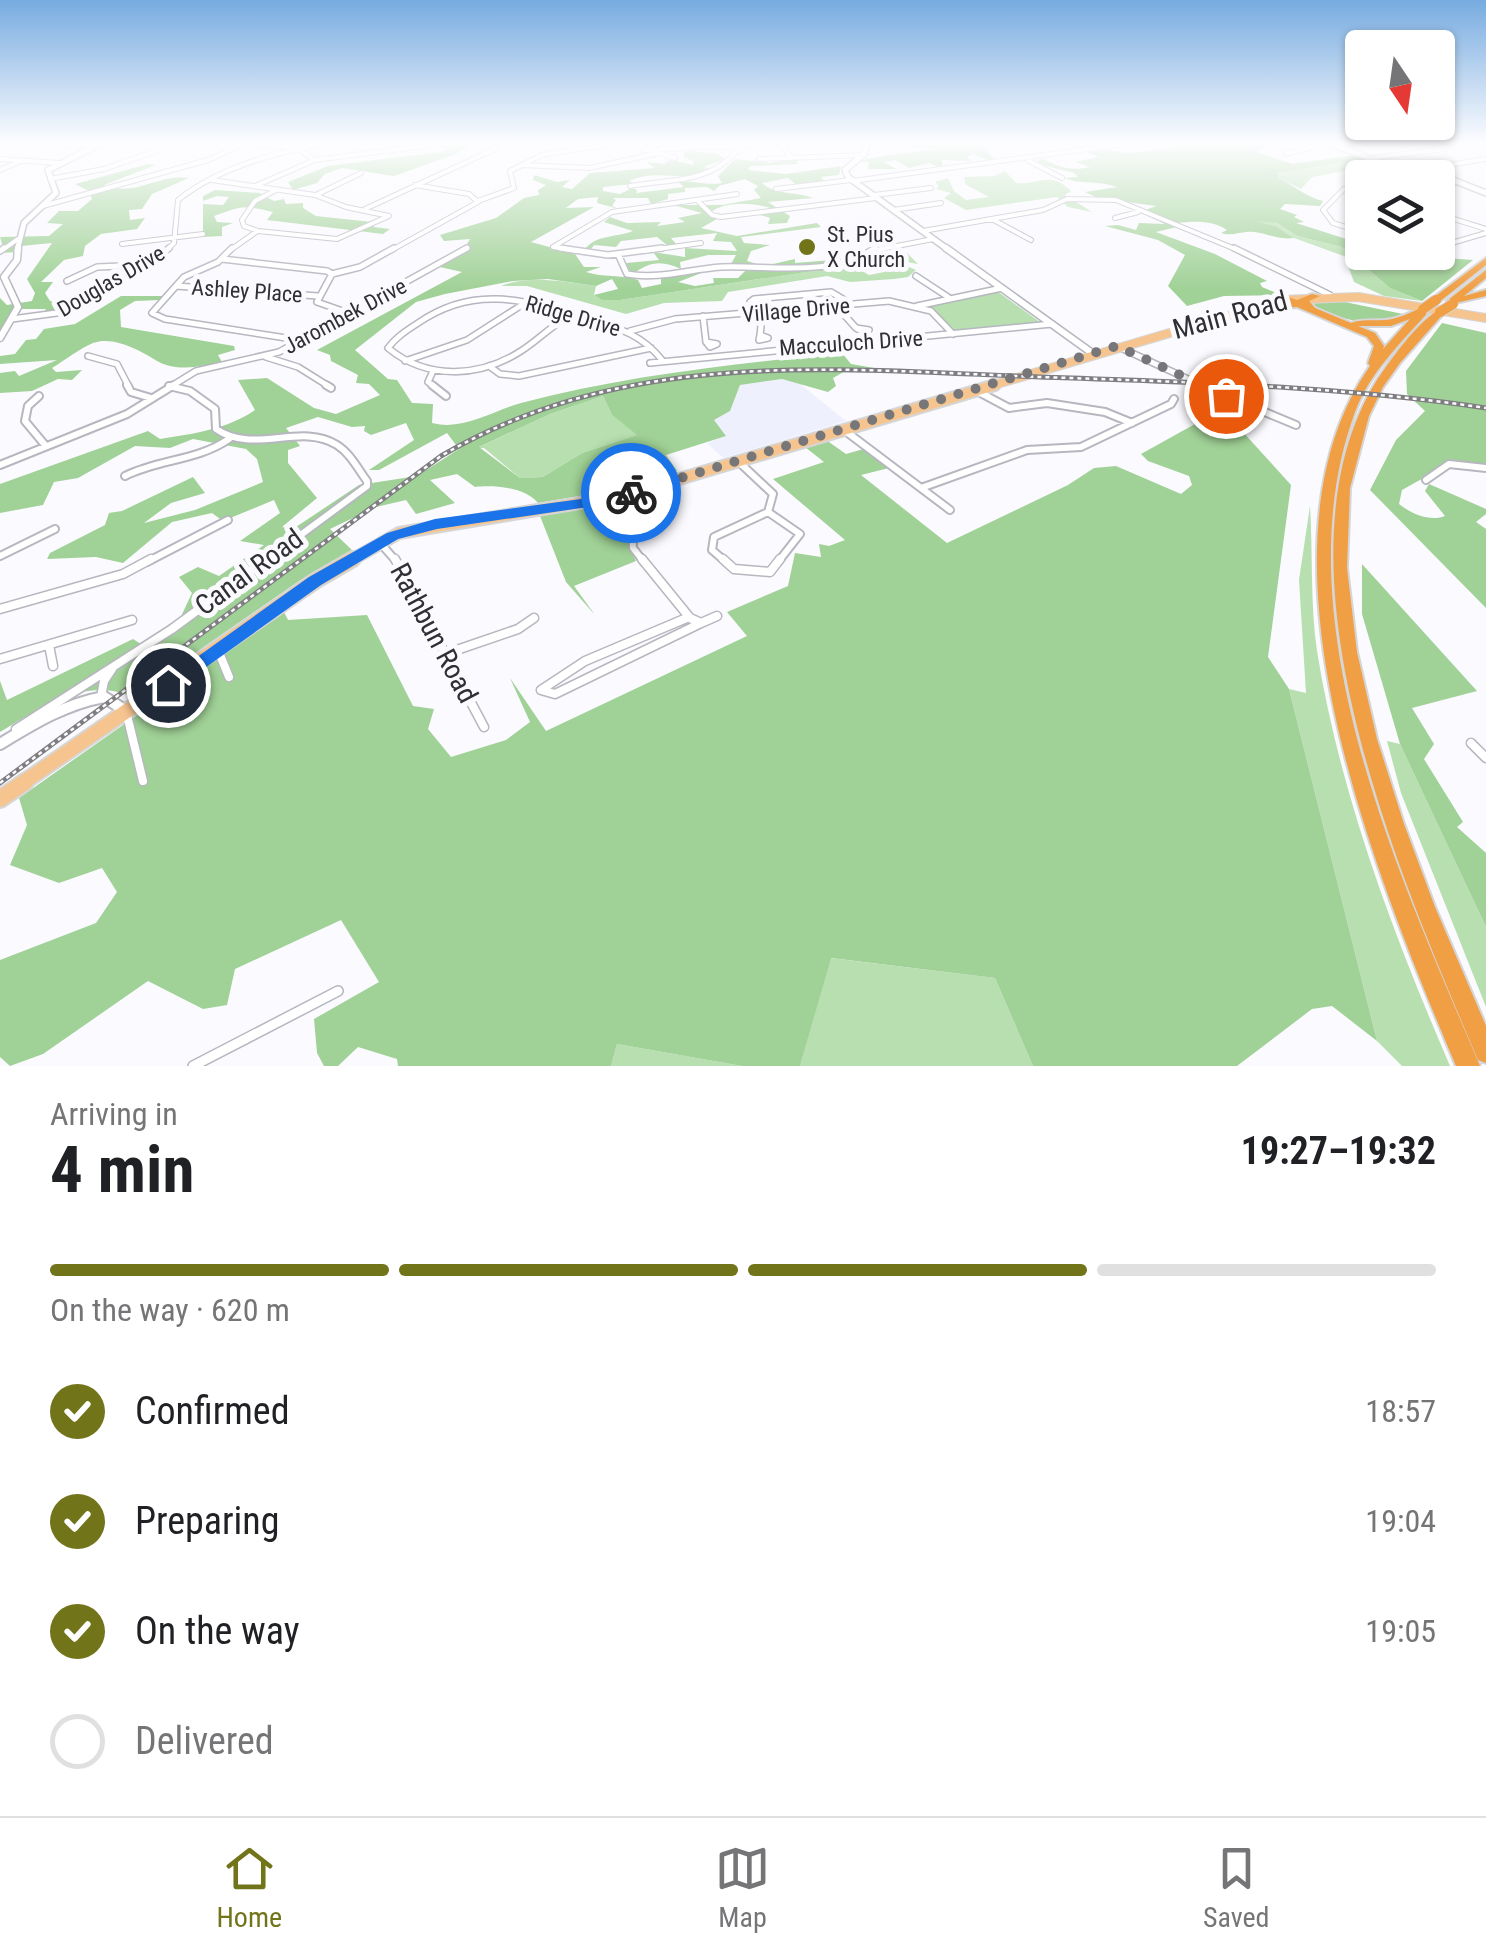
<!DOCTYPE html>
<meta charset="utf-8">
<style>
body{margin:0;font-family:"Roboto Condensed",sans-serif;background:#f6f6f6;color:#202124;height:100vh;display:flex;flex-direction:column;font-size:38px;white-space:nowrap}
*{box-sizing:border-box;margin:0}
p{font-size:32px;color:#757577}
.icon{flex:none;width:55px;height:55px;fill:none;stroke:currentColor;stroke-width:2;stroke-linecap:round;stroke-linejoin:round}
.map{position:relative;height:1066px;overflow:hidden}
.sheet{display:flex;flex-direction:column;background:#fff;flex:1}
.sheet>*{flex:none}
.needle{width:65px;rotate:167deg}
.controls{position:absolute;left:1345px;top:30px;display:grid;gap:20px}
.controls a{display:grid;place-items:center;width:110px;height:110px;border-radius:10px;background:#fff;box-shadow:0 2px 8px #0004;font-size:50px}
.pin{position:absolute;display:grid;place-items:center;width:85px;height:85px;color:#fff;margin:-42px;border:5px solid #fff;border-radius:50%;box-shadow:0 2px 10px #0007}
.courier{position:absolute;display:grid;place-items:center;width:100px;height:100px;margin:-50px;border:8px solid #1a73e8;border-radius:50%;background:#fff;color:#222;box-shadow:0 2px 12px #0007}
.head em{font-style:normal;font-weight:700}
.head div{display:flex;flex-direction:column-reverse}
.head{display:flex;align-items:center;justify-content:space-between;height:170px;padding:0 50px}
h1{font-size:65px;font-weight:700;line-height:75px}
.bar{display:grid;grid-template-columns:repeat(4,1fr);gap:15px 10px;align-content:center;height:120px;padding:0 50px}
.bar i{height:12px;border-radius:8px;background:#e0e0e0}
.bar .selected{background:#72741a}
.bar p{grid-column:span 4}
ol{padding:0 50px;list-style:none}
li{display:flex;align-items:center;gap:30px;height:110px}
li p{margin-inline-start:auto}
li .icon{padding:10px;border-radius:50%;background:#72741a;color:#fff;stroke-width:4}
li:last-child{color:#757577}
li i{width:55px;height:55px;border:5px solid #e0e0e0;border-radius:50%}
.tabs{display:flex;justify-content:space-around;align-items:center;height:140px;border-top:2px solid #e0e0e0;background:#fff;font-size:28px;color:#757577}
.tabs a{display:grid;justify-items:center;gap:5px}
.tabs .selected{color:#72741a}
.map>svg:first-child{display:block}
.built{fill:#eff0fd}
.green{fill:#b8dfb0}
.forest{fill:#a0d196;fill-rule:evenodd}
.lines{fill:none;stroke-linecap:round;stroke-linejoin:round}
.street-far4-casing{stroke:#b6b7bf;stroke-width:6}
.street-far3-casing{stroke:#b6b7bf;stroke-width:8}
.street-far2-casing{stroke:#b6b7bf;stroke-width:10}
.street-far1-casing{stroke:#b6b7bf;stroke-width:11}
.street-casing{stroke:#b6b7bf;stroke-width:12}
.secondary-far2-casing{stroke:#b6b7bf;stroke-width:8}
.secondary-far1-casing{stroke:#b6b7bf;stroke-width:9}
.secondary-casing{stroke:#b6b7bf;stroke-width:14}
.primary-far3-casing{stroke:#d6d6d6;stroke-width:10}
.primary-far2-casing{stroke:#d6d6d6;stroke-width:14}
.primary-far1-casing{stroke:#d6d6d6;stroke-width:18}
.primary-casing{stroke:#d6d6d6;stroke-width:20}
.highway-casing{stroke:#d6d6d6;stroke-width:4}
.street-far4{stroke:#fff;stroke-width:4}
.street-far3{stroke:#fff;stroke-width:5}
.street-far2{stroke:#fff;stroke-width:6}
.street-far1{stroke:#fff;stroke-width:8}
.street{stroke:#fff;stroke-width:9}
.secondary-far2{stroke:#fff;stroke-width:5}
.secondary-far1{stroke:#fff;stroke-width:6}
.secondary{stroke:#fff;stroke-width:10}
.primary-far3{stroke:#f6c58f;stroke-width:8}
.primary-far2{stroke:#f6c58f;stroke-width:10}
.primary-far1{stroke:#f6c58f;stroke-width:14}
.primary{stroke:#f6c58f;stroke-width:16}
.highway{fill:#f09f45;fill-rule:evenodd}
.rail-casing{stroke:#7e7e81;stroke-width:5}
.rail{stroke:#fafaff;stroke-width:2.5;stroke-dasharray:4;stroke-linecap:butt}
.highway-bridge-casing{stroke:#d6d6d6;stroke-width:12;stroke-linecap:butt}
.highway-bridge{stroke:#f09f45;stroke-width:10}
.route{fill:#1a73e8}
.done{stroke:#77777a;stroke-width:10;stroke-dasharray:0 18}
.poi-dot{fill:#72741a;stroke:#fafaff;stroke-width:4}
.labels{text-anchor:middle;dominant-baseline:central;stroke-width:10;stroke-linejoin:round;paint-order:stroke}
.far-poi-label{font-size:22px;fill:#303033;stroke:#fafaff;text-anchor:start}
.far-street-label{font-size:22px;fill:#303033;stroke:#fafaff}
.street-label{font-size:28px;fill:#303033;stroke:#fafaff}
</style>
<div class="map">
<svg width="1486" height="1066" viewBox="0 0 1486 1066">
<rect width="100%" height="100%" fill="#fafaff"/>
<path class="built" d="M782,379L799,383L846,421L723,458L707,443L725,436L713,420L730,411L740,385Z"/>
<path class="green" d="M1343,162L1359,168L1312,177L1301,189L1278,178L1276,173Z
M1005,171L1016,183C1040,185 1050,170 1071,191L1065,195L1092,212L1068,207L1057,197L966,210L944,198L951,193L936,189L939,186L935,182L948,178L954,191L966,200L989,197L965,184L964,177L994,176Z
M1261,219L1277,223L1297,236L1342,247L1390,288L1422,301L1384,296L1354,282L1347,263L1352,259L1294,238L1276,226L1254,221Z
M907,253L918,264L896,260L857,268L869,275L909,267L916,270L908,277L894,279L850,282L827,276L728,292L722,301L664,303L626,314L527,286H501C531,274 565,282 596,286L594,295L602,300H620L825,269L823,267L863,261L871,254L881,259Z
M994,289L1044,325L953,335L930,311L918,305Z
M603,396L612,415L638,435L582,453L543,477L520,478L484,448H477L550,414Z
M1310,506C1313,554 1310,603 1317,651C1340,794 1393,934 1450,1066H1402L1377,1041L1289,689L1306,693L1299,580Z
M1387,741L1400,744L1486,927V1007L1401,793Z
M830,958L995,978L1033,1066H800Z
M617,1044L742,1066H611Z"/>
<path class="forest" d="M439,142H475L456,154L394,176L342,168L325,174L317,183L293,190L288,182L328,166L447,151Z
M668,142H701L697,152L716,153L726,159L703,167L717,169C689,185 657,167 629,181L634,184L603,187V191L620,194L632,188L637,190L636,193L684,187L678,182C694,180 706,186 722,183L718,176L735,159L769,163L801,158L796,162L799,164L750,166L748,170L786,174L841,166L839,175L821,177L826,183L798,186L788,178L762,183C776,196 796,191 813,198L768,202L790,216L787,223L768,224L770,218L757,214L770,208C752,202 723,201 708,214L717,219L701,228L737,236L817,223L821,227L741,237L744,243L770,245L751,251L747,261L764,266L795,259V263L857,258L825,263L826,269L620,300H602L594,295L618,289L612,279L596,286L548,279L513,281L445,294L416,302L355,350L388,379L397,380L412,403L433,404L432,423C463,431 490,412 521,403C627,375 733,364 842,353L851,364L880,369H849L833,378L836,386L828,392L782,379L740,385L730,411L714,420L726,436L666,455L677,471L616,490L538,503C525,487 494,485 475,487L457,474L430,480L455,503L416,514L406,500L376,507L330,529L352,550L299,581L132,697C88,675 38,709 0,732V681L7,700L133,639L144,646L177,625L192,593L179,577L198,567L219,576L264,545L240,541L280,513L274,500L223,521L212,513L172,522L123,563L96,557L47,559L50,553L105,525L109,513L122,511L193,477L205,493L171,503L144,523L195,510L263,482L257,459L246,449L193,439L170,448L135,446L78,478L54,482L43,505L0,513V484L148,431L160,439C192,434 228,429 255,410L238,380L267,378L314,408L336,414L380,395L369,384L356,383L358,375L331,361L330,355L317,350L462,272L431,265L464,249L470,239L444,241L440,235L496,218L524,198L539,195L538,190L546,185L533,180L534,175L557,182L570,180L562,187L572,189L590,173L655,168L646,162L664,164L670,160L694,165L693,161L683,157L685,148ZM745,179L758,186L754,190L761,198L722,205H673L702,213L678,218L685,222L657,226L661,222L627,223L610,217L604,222L633,231C615,238 594,234 583,252H589L594,245L616,247L621,241L657,237L668,246L677,245L671,238L717,233L713,241L731,242L737,251L685,248V257L653,252L659,260L626,263L632,275C649,261 662,260 681,269L680,262L708,255H736L731,264L748,268L738,278H713L714,283L695,286L678,282L704,272L661,277V284L642,288L638,280C620,274 604,278 586,272L601,267H584L575,254L531,242L594,207L566,208L578,199L598,197L597,203L619,209L612,206L616,200L613,198H648L651,204L668,199V194L685,192V188L707,187L714,191L719,186ZM603,396L612,415L637,435L582,453L543,477L520,478L479,447L550,414ZM318,417L352,427L365,426L364,431L371,435L406,423L414,440L369,470H379L447,433L459,449L417,476L359,485L293,529L282,527L317,498L288,463V450L300,446L286,428Z
M898,142H979L998,164L973,154L967,157L971,161L942,160L943,169L929,163L909,168L895,160L884,162L896,169H868L869,162H859C866,157 925,150 937,149L895,146Z
M1060,142H1133L1096,149L1130,153L1179,147L1180,142H1267L1258,143L1264,147L1257,152L1292,164L1356,155L1428,177L1381,164L1359,168L1343,162L1277,173L1278,178C1295,186 1306,197 1323,201L1320,206L1285,204L1280,209L1297,215L1294,217L1304,222L1296,223L1362,244V252L1473,260L1422,301L1390,288L1342,247L1297,236L1277,223L1256,221L1276,226L1294,238C1278,240 1269,234 1254,232C1242,230 1233,237 1221,233L1227,230C1212,220 1195,221 1177,223V227L1156,232L1215,254L1267,281L1260,283L1262,287L1281,295L1224,296L1187,306L1168,286L1185,255L1158,240L1105,226L1118,225L1136,230L1139,223L1165,224L1140,212L1156,206L1098,198L1085,192L1117,187C1099,180 1082,185 1063,178L1078,177L1074,173L1038,164V160L1044,159C1059,168 1073,171 1090,167L1075,162L1099,157Z
M148,164L156,165L104,185C135,198 159,173 189,178L152,194L142,209L129,210L130,220L145,218L137,229L101,234L85,246L83,256L64,260L41,282H53L45,293L50,301L77,304L41,317L46,309H18L0,332V298L7,305L32,301L35,293L27,279L52,243L21,246L18,252L0,253L3,247L0,237L49,236L63,224L47,223L59,211H78L92,199L89,191L75,184Z
M215,190L260,193L274,201L284,199L286,204L303,203V208L316,216L372,222L374,227L390,229L383,234L267,220L273,212C242,204 241,207 214,216L217,222L233,223L222,227V236L203,237V204L223,205L229,197L217,196L203,201V196Z
M121,296H163L160,300L135,301L120,310L121,327L234,346L235,350L218,355L222,362C203,366 178,372 159,362C142,352 115,335 93,343C79,349 65,360 52,368L56,372L82,370L72,380L58,379L32,391L0,393V373L15,371L19,376L57,360L0,364V356L15,354L26,340L36,339L44,329L75,324Z
M1308,300H1335L1403,314C1375,332 1337,318 1308,304Z
M1442,323L1486,333V468L1443,467L1402,490L1399,504C1411,514 1431,522 1445,516L1425,491L1429,484L1486,509V514L1476,522L1486,529V608L1370,490L1396,440L1425,411L1407,394L1406,371Z
M1222,409L1291,485L1268,657L1289,689L1377,1041L1332,1006L1312,1009L1237,1066H1033L995,978L831,958L800,1066H742L617,1044L611,1066H398L397,1059L358,1047L338,1066H324L317,1053L314,1019L379,982L341,920L235,969L227,1005L203,1009L148,981L43,1054L10,1066L0,1057V960L96,923L117,892L102,868L59,883L10,865L27,825L19,798L284,612L288,620L367,615L413,706L434,709L428,729L451,757L506,740L530,722L510,678L546,731L747,636L727,612L788,586L795,553L821,557L819,544L829,546L845,540L773,479L824,462L805,447L826,440L846,454L867,448L893,467L861,475L947,543L1068,485L1094,468L1116,466L1181,494L1192,485L1189,476L1148,461L1141,454Z
M617,503L623,532L636,561L574,586L595,615L566,582L540,516Z
M1362,564L1477,691L1412,708L1434,744L1424,759L1463,822L1457,827L1486,853V927L1400,744L1362,614Z"/>
<g class="lines">
<g class="street-far4-casing">
<path id="street-far4" d="M0,142L97,146
M623,142L675,158
M780,143L791,158
M248,144L298,148L314,160
M643,150L751,145
M1286,154L1328,143
M1372,158L1445,149L1431,142
M0,159L59,163
M759,159L863,155
M1029,161L1062,178
M522,165L589,168L655,154
M0,170L21,161
M1376,178L1484,159
M50,179L104,169L182,142
M212,180L315,195L346,207L389,216L337,239L258,231L244,226L242,220L255,201L276,190
M853,181L1139,142
M1362,184L1344,189L1323,210L1333,223L1362,232
M255,186L315,160L454,142
M630,186C669,179 708,184 736,152L734,147
M776,189L851,180
M316,195L361,173
M874,195L931,188
M478,201L514,188L510,171L542,155L623,142
M698,201L712,215L721,217L876,198
M1438,203L1446,197
M43,206L208,160L248,142
M365,209L495,149L494,142
M893,210L941,203
M1438,214L1486,229
M1115,218L1138,212
M992,219L1031,240
M923,231L1043,210L1067,199L1116,200L1240,251
M122,244L203,234
M553,247L612,212L737,194
M553,247L577,251
M1438,247L1486,233
M1,251L18,239
M166,251L174,243L178,200C222,165 282,150 337,142
M229,251L256,232
M390,251L478,202L469,194L415,185
M462,251L467,248
M643,251L701,243
M871,251L933,239"/>
</g>
<g class="street-far3-casing">
<path id="street-far3" d="M232,248L218,262L184,277L152,313L165,319L299,340
M560,248L608,255L662,248
M1234,248L1330,295
M0,251L4,248
M618,254L627,274C658,280 690,269 721,267C770,265 832,278 875,248
M222,259L327,271L332,274L317,302L351,314
M332,274L360,267L394,248
M916,276L948,297
M67,281L97,267L145,265
M176,286L318,296
M917,306L1002,288
M838,308L856,328
M703,316L706,342
M566,318C550,327 537,341 521,351C479,378 427,380 388,348C396,337 406,331 418,323C473,285 521,299 582,317C614,327 640,332 662,360
M12,319L64,312L157,259L169,248
M856,328L869,330L863,332Z
M630,331L675,319L889,301L931,311L953,334
M760,335L761,326L750,302L754,299L831,292L851,304
M760,335L768,338L759,340Z
M706,342L717,344L710,347Z
M1119,347L1205,387
M88,356L117,364L129,387
M266,357L298,367L330,387
M405,361L467,340L525,303
M650,363L1052,324
M489,366L500,374L519,376L651,348
M433,371L428,382L435,387
M169,386L175,387
M170,387L196,371L279,352L467,248"/>
</g>
<g class="street-far2-casing">
<path id="street-far2" d="M127,385L131,392L151,398
M326,385L331,388
M432,385L446,396
M1200,385L1296,425
M169,386L190,391L215,409L216,429C254,455 300,422 337,445C350,453 358,469 367,481V486L264,562
M977,391L1009,408L1047,403L1105,412L1132,423
M39,396L28,406L25,421L45,445
M844,430L950,510
M739,462L773,494L768,512
M0,465L127,414L174,385
M125,476C159,459 197,461 229,439
M1426,480L1449,464L1486,468
M921,488L1027,450L1081,447L1171,404L1174,399
M610,498L632,529L633,548L644,562
M381,544L397,562
M0,556L55,529
M147,562L228,520
M726,562L712,550L714,537L768,512L800,534L778,562"/>
</g>
<g class="street-far1-casing">
<path id="street-far1" d="M395,559L484,727
M642,559L690,618L701,623L717,616
M723,559L734,569L770,572L780,559
M0,609L123,574L151,559
M689,617L585,661L541,690L555,694L701,623
M49,645L53,666
M218,650L229,677
M445,654L518,629L534,618
M0,659L132,620
M101,697L104,681L112,669
M127,715L143,781
M16,729L172,629L267,559
M1471,743L1486,758"/>
</g>
<g class="street-casing">
<path id="street" d="M193,1066L338,991"/>
</g>
<g class="secondary-far2-casing">
<path id="secondary-far2" d="M868,142L864,154L845,170L848,177L950,251
M1326,142L1406,172L1453,180L1486,193
M17,251L24,223L56,193L48,170L104,142"/>
</g>
<g class="secondary-far1-casing">
<path id="secondary-far1" d="M946,248L1092,353
M0,338L18,307L4,277L17,260L18,248"/>
</g>
<g class="secondary-casing">
<path id="secondary" d="M0,744C33,724 65,704 104,697L126,711"/>
</g>
<g class="primary-far3-casing">
<path id="primary-far3" d="M987,387L1281,300L1358,297L1486,318"/>
</g>
<g class="primary-far2-casing">
<path id="primary-far2" d="M348,562L399,533L622,496L995,385"/>
</g>
<g class="primary-far1-casing">
<path id="primary-far1" d="M21,784L315,581L353,559"/>
</g>
<g class="primary-casing">
<path id="primary" d="M0,799L25,782"/>
</g>
<g class="highway-casing">
<path id="highway" d="M1486,258V265L1439,302H1433V298Z
M1486,270V278L1464,296L1486,290V296L1447,305V301Z
M1312,294L1320,296L1309,301L1315,308L1351,323C1364,318 1378,322 1392,319C1402,317 1414,311 1423,307L1431,309C1403,341 1370,371 1355,412C1279,618 1400,877 1480,1066H1456C1378,881 1241,551 1370,366L1368,363L1374,346L1367,337L1297,307L1256,309L1251,306L1256,303L1286,302L1281,299L1286,296L1297,300ZM1410,319L1383,349L1384,346L1375,333L1358,326H1391Z
M1440,309L1445,312L1400,363L1383,387L1369,416L1350,488L1347,568L1357,652L1377,739L1404,824L1435,907L1486,1026V1063L1478,1060C1401,878 1253,545 1388,364C1402,345 1420,321 1440,309Z"/>
</g>
<use href="#street-far4" class="street-far4"/>
<use href="#street-far3" class="street-far3"/>
<use href="#street-far2" class="street-far2"/>
<use href="#street-far1" class="street-far1"/>
<use href="#street" class="street"/>
<use href="#secondary-far2" class="secondary-far2"/>
<use href="#secondary-far1" class="secondary-far1"/>
<use href="#secondary" class="secondary"/>
<use href="#primary-far3" class="primary-far3"/>
<use href="#primary-far2" class="primary-far2"/>
<use href="#primary-far1" class="primary-far1"/>
<use href="#primary" class="primary"/>
<use href="#highway" class="highway"/>
<g class="rail-casing">
<path id="rail" d="M0,783L441,456C628,347 832,369 1040,377C1189,382 1338,386 1486,408"/>
</g>
<use href="#rail" class="rail"/>
<g class="highway-bridge-casing">
<path id="highway-bridge" d="M1423,309L1436,300
M1440,312L1453,304"/>
</g>
<use href="#highway-bridge" class="highway-bridge"/>
</g>
<linearGradient id="sky" x2="0" y2="1"><stop stop-color="#77abe0"/><stop offset="0.49" stop-color="#fdfdff"/><stop offset="1" stop-color="#fdfdff" stop-opacity="0"/></linearGradient>
<rect width="1486" height="291" fill="url(#sky)"/>
<path class="route" d="M631,488L639,493L637,496L588,507L437,529L398,539L321,585L174,690L168,692L158,685L309,577L387,533L435,519L588,498Z"/>
<g class="lines">
<path class="done" d="M631,493L1117,346L1226,396"/>
</g>
<circle class="poi-dot" cx="807" cy="247" r="10"/>
<g class="labels">
<g class="far-poi-label">
<text x="827" y="234">St. Pius<tspan x="827" dy="25">X Church</tspan></text>
</g>
<g class="far-street-label">
<text transform="translate(111 281) rotate(-30)">Douglas Drive</text>
<text transform="translate(247 291) rotate(4)">Ashley Place</text>
<text transform="translate(796 310) rotate(-5)">Village Drive</text>
<text transform="translate(345 316) rotate(-28)">Jarombek Drive</text>
<text transform="translate(573 316) rotate(16)">Ridge Drive</text>
<text transform="translate(851 343) rotate(-4)">Macculoch Drive</text>
</g>
<g class="street-label">
<text transform="translate(1230 315) rotate(-15)">Main Road</text>
<text transform="translate(249 572) rotate(-36)">Canal Road</text>
<text transform="translate(434 633) rotate(62)">Rathbun Road</text>
</g>
</g>
</svg>
<div class="controls">
<a><svg class="needle" viewBox="-14 -14 28 28"><path d="M0-13l5 13h-10z" fill="#e53935"/><path d="M0 13l5-13h-10z" fill="#757577"/></svg></a>
<a><svg class="icon" aria-label="layers" viewBox="0 0 24 24"><path d="M12 4l9 5-9 5-9-5zM3 14l9 5 9-5"/></svg></a>
</div>
<div class="pin" style="left:1226px;top:396px;background:#ea580c"><svg class="icon" aria-label="bag" viewBox="0 0 24 24"><path d="M5 8h14l-1 12H6zM9 8a3 3 0 0 1 6 0"/></svg></div>
<div class="pin" style="left:168px;top:685px;background:#1f2937"><svg class="icon" aria-label="home" viewBox="0 0 24 24"><path d="M3 11l9-7 9 7M6 9v11h12V9"/></svg></div>
<div class="courier" style="left:631px;top:493px"><svg class="icon" aria-label="bike" viewBox="0 0 24 24"><circle cx="6" cy="16" r="4"/><circle cx="18" cy="16" r="4"/><path d="M6 16l4-8h5l3 8M10 8l3 8H6M13 5h3"/></svg></div>
</div>
<section class="sheet">
<div class="head"><div><h1>4 min</h1><p>Arriving in</p></div><em>19:27–19:32</em></div>
<div class="bar"><i class="selected"></i><i class="selected"></i><i class="selected"></i><i></i><p>On the way · 620 m</p></div>
<ol>
<li><svg class="icon" aria-label="check" viewBox="0 0 24 24"><path d="M5 12l5 5 9-10"/></svg>Confirmed<p>18:57</p></li>
<li><svg class="icon" aria-label="check" viewBox="0 0 24 24"><path d="M5 12l5 5 9-10"/></svg>Preparing<p>19:04</p></li>
<li><svg class="icon" aria-label="check" viewBox="0 0 24 24"><path d="M5 12l5 5 9-10"/></svg>On the way<p>19:05</p></li>
<li><i></i>Delivered</li>
</ol>
</section>
<nav class="tabs">
<a class="selected"><svg class="icon" aria-label="home" viewBox="0 0 24 24"><path d="M3 11l9-7 9 7M6 9v11h12V9"/></svg>Home</a>
<a><svg class="icon" aria-label="map" viewBox="0 0 24 24"><path d="M3 6l6-2 6 2 6-2v14l-6 2-6-2-6 2zM9 4v14M15 6v14"/></svg>Map</a>
<a><svg class="icon" aria-label="saved" viewBox="0 0 24 24"><path d="M7 4h10v16l-5-4-5 4z"/></svg>Saved</a>
</nav>
